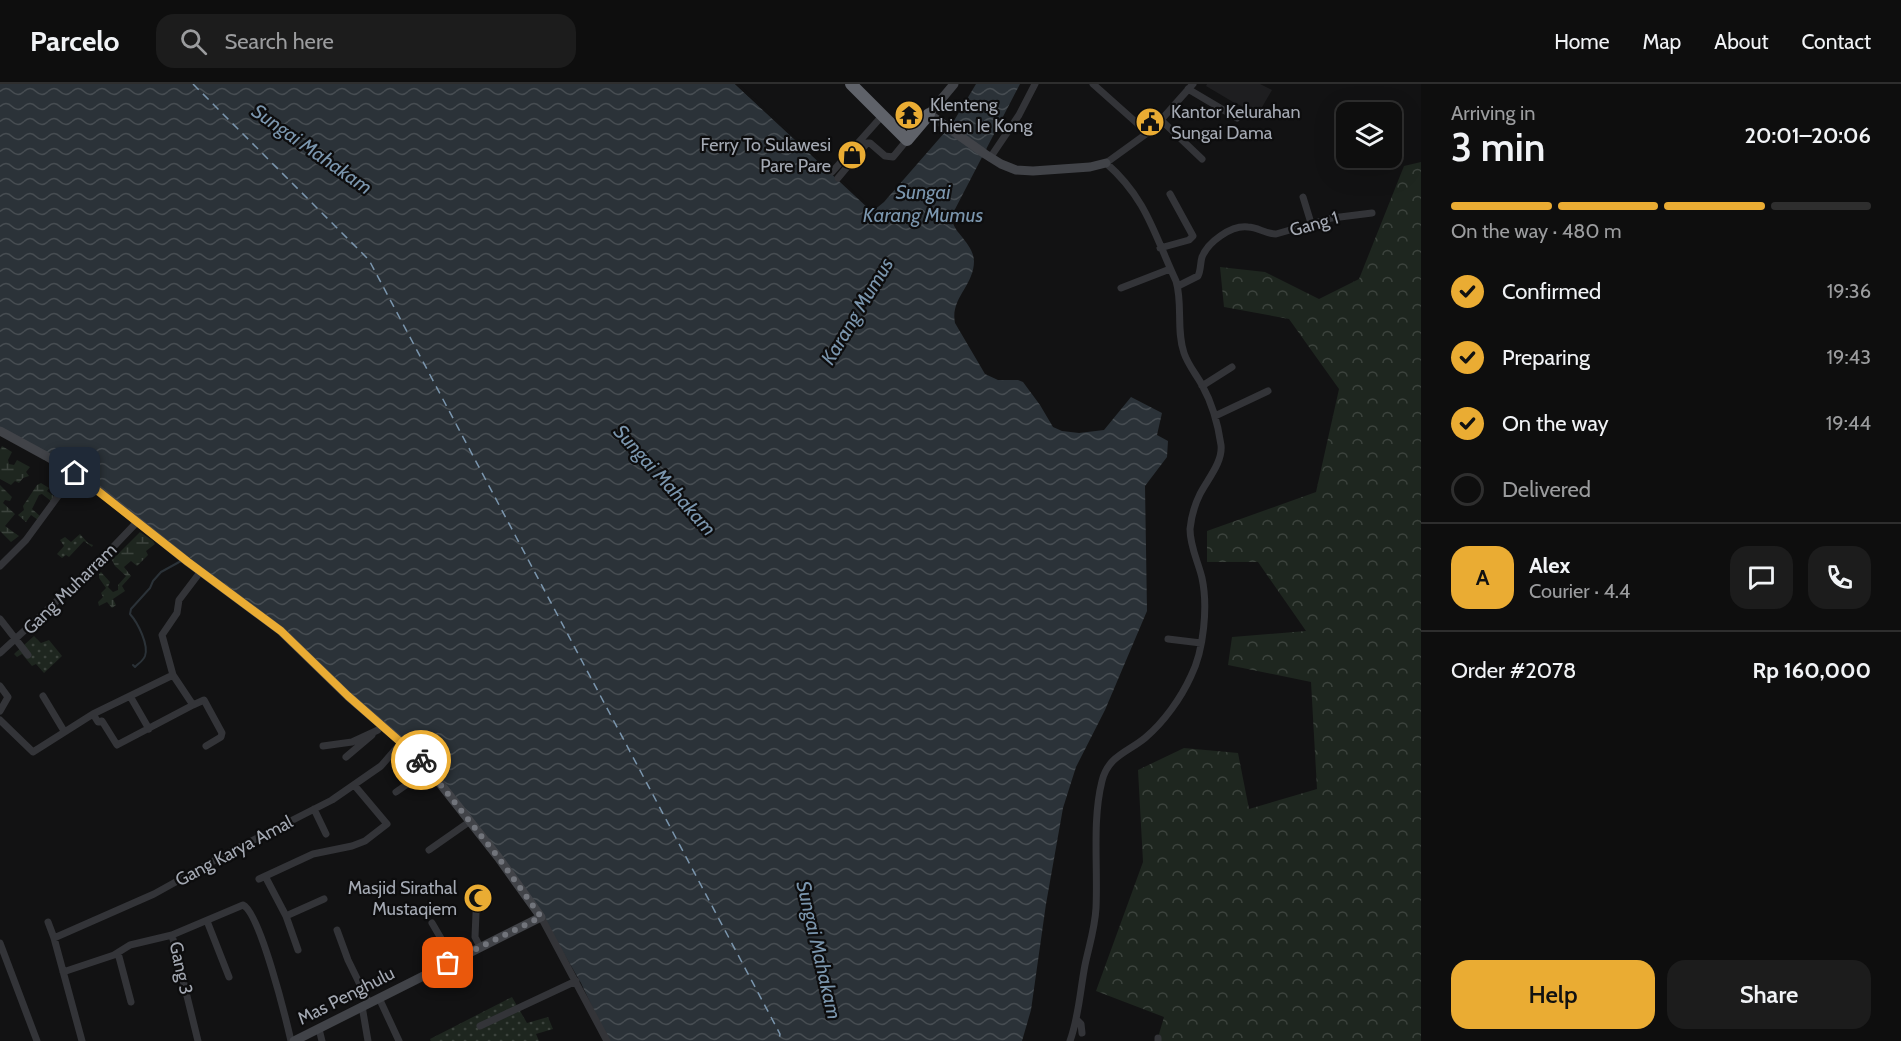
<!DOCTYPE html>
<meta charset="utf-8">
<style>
body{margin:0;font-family:Cabin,sans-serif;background:#1c1c1c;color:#f1f3f6;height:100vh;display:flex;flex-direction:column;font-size:22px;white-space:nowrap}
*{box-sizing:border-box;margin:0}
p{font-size:20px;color:#9b9c9e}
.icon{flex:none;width:33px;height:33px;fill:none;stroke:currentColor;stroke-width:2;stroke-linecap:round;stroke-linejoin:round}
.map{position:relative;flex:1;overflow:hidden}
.details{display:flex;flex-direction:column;background:#0e0e0e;width:480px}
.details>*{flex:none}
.controls{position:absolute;left:1336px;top:18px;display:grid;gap:12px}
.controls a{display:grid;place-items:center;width:66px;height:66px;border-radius:12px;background:#0e0e0e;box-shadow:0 6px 24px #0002,0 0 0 2px #2e2e2e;font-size:30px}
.pin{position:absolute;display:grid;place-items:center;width:51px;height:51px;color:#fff;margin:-26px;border-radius:12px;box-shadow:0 3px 9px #0006}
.courier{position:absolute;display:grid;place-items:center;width:60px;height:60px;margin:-30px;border:4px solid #eaac33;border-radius:50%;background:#fff;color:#222;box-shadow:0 2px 8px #0007}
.overview em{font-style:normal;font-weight:600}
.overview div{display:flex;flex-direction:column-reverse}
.overview{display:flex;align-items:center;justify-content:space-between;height:102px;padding:0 30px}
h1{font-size:39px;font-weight:600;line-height:45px}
.bar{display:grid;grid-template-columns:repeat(4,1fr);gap:9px 6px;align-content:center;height:72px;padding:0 30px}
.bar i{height:8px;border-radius:4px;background:#2e2e2e}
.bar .active{background:#eaac33}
.bar p{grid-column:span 4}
.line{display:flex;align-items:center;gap:15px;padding:0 30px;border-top:2px solid #2e2e2e}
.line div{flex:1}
.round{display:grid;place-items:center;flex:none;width:63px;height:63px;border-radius:18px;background:#1c1c1c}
ol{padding:0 30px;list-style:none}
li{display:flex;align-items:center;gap:18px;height:66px}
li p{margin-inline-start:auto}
li .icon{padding:6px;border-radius:50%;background:#eaac33;color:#111;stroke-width:4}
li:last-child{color:#9b9c9e}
li i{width:33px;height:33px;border:3px solid #2e2e2e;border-radius:50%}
.button{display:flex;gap:12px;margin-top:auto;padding:12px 30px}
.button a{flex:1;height:69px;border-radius:18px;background:#eaac33;color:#111;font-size:24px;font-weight:600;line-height:69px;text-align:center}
.button a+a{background:#1c1c1c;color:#f1f3f6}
header{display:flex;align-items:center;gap:36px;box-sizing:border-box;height:84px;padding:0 30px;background:#0e0e0e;border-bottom:2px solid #2e2e2e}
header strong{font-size:28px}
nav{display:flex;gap:33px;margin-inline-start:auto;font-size:21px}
.search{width:420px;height:54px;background:#1c1c1c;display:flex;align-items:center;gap:15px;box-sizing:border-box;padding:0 21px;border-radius:18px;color:#9b9c9e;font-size:22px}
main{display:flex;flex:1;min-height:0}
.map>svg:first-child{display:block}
.built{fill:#1e1e20}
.grass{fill:url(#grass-dots)}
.forest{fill:url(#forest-crowns)}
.wetland{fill:url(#wetland-marsh)}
.water{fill:url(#water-waves)}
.pier{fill:#121213}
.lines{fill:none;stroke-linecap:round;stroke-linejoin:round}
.stream{stroke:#2b3238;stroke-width:2}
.ferry{stroke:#7b96ae;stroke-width:1.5;stroke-dasharray:8 6;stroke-linecap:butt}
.street{stroke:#333438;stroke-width:7}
.secondary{stroke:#414348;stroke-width:9}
.highway{stroke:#5f6269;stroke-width:12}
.done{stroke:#71747b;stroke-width:6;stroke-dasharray:0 10.8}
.route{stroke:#eaac33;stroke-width:8}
.labels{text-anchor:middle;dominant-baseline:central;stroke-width:4.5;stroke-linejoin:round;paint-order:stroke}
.poi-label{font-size:18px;fill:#a4a9b3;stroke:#0d0d0e;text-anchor:start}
.street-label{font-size:18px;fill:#a4a9b3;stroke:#0d0d0e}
.water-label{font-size:20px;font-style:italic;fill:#7b96ae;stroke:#0d0d0e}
</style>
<header>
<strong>Parcelo</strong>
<div class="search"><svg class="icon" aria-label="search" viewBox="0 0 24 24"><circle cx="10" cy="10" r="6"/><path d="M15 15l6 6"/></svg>Search here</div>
<nav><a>Home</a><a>Map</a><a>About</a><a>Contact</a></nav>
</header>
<main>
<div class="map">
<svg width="1421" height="957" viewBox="0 0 1421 957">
<defs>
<pattern id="grass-dots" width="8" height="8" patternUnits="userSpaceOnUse" patternTransform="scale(1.5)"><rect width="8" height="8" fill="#1e261f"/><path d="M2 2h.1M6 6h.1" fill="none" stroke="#3c433d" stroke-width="1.8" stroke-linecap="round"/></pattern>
<pattern id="forest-crowns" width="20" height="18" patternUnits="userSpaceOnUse" patternTransform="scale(1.5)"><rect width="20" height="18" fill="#1e261f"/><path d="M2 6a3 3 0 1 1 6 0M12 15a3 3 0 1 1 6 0" fill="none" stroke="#3c433d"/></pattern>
<pattern id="wetland-marsh" width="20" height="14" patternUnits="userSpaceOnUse" patternTransform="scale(1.5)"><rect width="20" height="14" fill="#1e261f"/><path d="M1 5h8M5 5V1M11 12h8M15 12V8" fill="none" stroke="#3c433d"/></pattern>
<pattern id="water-waves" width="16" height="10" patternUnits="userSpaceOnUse" patternTransform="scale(1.5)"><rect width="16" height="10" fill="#2b3238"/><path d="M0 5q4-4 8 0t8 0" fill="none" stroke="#474d52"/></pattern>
</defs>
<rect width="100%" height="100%" fill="#121213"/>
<path class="built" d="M1207,0H1260L1272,6L1258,30L1233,18L1206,2Z"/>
<path class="grass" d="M80,450L88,459L93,461L92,463L84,457L69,473L66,471L62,474L57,470L64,462L60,456L65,453L71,458Z
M34,552L41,559L49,556L62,572L44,589L36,580L32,582L22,570L17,573L14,570Z
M512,913L527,939L548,933L553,945L536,950L539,957H431L430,955Z"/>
<path class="forest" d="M1421,78V957H1157L1164,933L1096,907L1143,778L1138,686L1184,664L1238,669L1249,725L1317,705L1311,598L1228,581L1232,553L1306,547L1258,478H1207V447L1316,408L1339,305L1289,235L1224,223L1220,183L1265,188L1319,215L1359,195L1404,82Z"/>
<path class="wetland" d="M2,362L12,368L8,376L9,380L14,381L17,376L30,383L26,388L29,392L23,394L19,399L15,397L11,401L0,395V365Z
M41,399L49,404L47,407L55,413L51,417L42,410L39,411L32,425L40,432L38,436L31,431L26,438L18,431L24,426L23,422L37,401Z
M0,401L12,413L10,417L5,416L3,419L15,430L5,442L19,452L11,458L0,447Z
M140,448L153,457L155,460L146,467L148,471L137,482L131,477L124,483L131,492L122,502L125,507L113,515L116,521L112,524L107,518L99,522L98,518L103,513L101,509L106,504L99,494V490L101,488L110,498L108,503L113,508L118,506V501L126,492L115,482L112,476Z"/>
<path class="water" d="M0,0H735L873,127L884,118L952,40L976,0H1020L952,131C950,148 973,157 974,177C974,202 950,214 955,239L985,290L998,296H1018L1023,298L1040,321L1053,343L1062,347L1079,349L1104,346L1131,313L1162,329L1157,351L1168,357L1167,373L1145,402L1147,527L1105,626L1076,683L1063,724L1046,820L1031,926L1022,957H608L581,899L531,813L401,657L283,545L111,414L0,346Z"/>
<path class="pier" d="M735,0H739L871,123L869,125Z"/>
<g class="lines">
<path class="stream" d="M133,581L135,583C139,579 143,577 145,572C149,561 138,539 130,530L131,525L150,504L153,497L161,488L181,477"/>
<path class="ferry" d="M193,0L369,176L780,950L779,957"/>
<path class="street" d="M1093,0L1148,49
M1188,5L1237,34
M1161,36L1202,75
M990,74L1019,31L1035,0
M832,88L882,32
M838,94L867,59H870L885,72L893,73L907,56
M1303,113L1311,139
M1160,164L1189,156L1193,152L1170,110
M1178,202L1198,192C1201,186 1200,180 1202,173C1208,158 1231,141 1248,143C1258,143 1265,150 1276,150L1332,134L1372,129
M1121,204L1170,185
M1202,302L1232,283
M1215,332L1268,307
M0,482L26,456L75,389
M0,535L28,571
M1168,555L1201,559
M0,569L96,481L137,438
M0,602L8,613L0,627
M43,612L64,647
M130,612L149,645
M193,621L204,616L222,649L221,653L206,662
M93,630L98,638L102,637L117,661L193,621L173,591L162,551L177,529L179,516L201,487
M0,636L33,668L93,630L173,591
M323,662L352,658L378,646
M346,673L372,651
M396,708L429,685
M314,725L326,750
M429,766L469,738
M265,792L286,832L298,866
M259,795L313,770L352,762L365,757L387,740L355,702
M476,829L475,853L480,863
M286,832L324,815
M541,833L607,957
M207,837L229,893
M48,838L54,854L82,957
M432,839L446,863L444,871L448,879
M337,846L348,876L369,919
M54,854L154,810L226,770L332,716L381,682L401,659
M0,859L37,957
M118,869L131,918
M63,888L114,871L130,861L172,851
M379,914L399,957
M362,922L368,957
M1077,936L1081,940L1082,949
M480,942L576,897
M319,945L322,957
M198,957L172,851L243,821C260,829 286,935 291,957
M1070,957C1079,932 1080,907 1085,881C1089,862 1095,844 1096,824C1098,782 1092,737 1102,697C1108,672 1128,668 1145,654C1164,638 1181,614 1191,592C1204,566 1208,522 1202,494C1198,477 1190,463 1190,445C1191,435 1195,420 1200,410C1207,396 1223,378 1221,361C1218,340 1212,319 1202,301C1196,290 1188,281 1184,269C1176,246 1183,220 1176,197C1154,150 1147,115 1106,79L1153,45L1193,0
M1158,957V954"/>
<path class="secondary" d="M954,0L929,30L985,70L1001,80L1016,86L1033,87L1090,83L1106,79
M0,347L46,372L86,396L188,478L281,547L348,612L420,674L498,773L541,833L294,957"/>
<path class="highway" d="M851,0L907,56L929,30"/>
</g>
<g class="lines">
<path class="done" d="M421,676L498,773L541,833L448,879"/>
<path class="route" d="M75,389L188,478L281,547L348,612L421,676"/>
</g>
<defs>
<g id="temple-disc" transform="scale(1.5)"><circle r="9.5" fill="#eaac33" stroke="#0d0d0e"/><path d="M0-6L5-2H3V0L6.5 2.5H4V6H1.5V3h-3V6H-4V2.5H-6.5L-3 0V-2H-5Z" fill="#111"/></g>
<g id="civic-disc" transform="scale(1.5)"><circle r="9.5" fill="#eaac33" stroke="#0d0d0e"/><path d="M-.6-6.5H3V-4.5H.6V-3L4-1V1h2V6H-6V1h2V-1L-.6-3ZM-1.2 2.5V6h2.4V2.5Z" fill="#111"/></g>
<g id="shop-disc" transform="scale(1.5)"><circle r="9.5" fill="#eaac33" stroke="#0d0d0e"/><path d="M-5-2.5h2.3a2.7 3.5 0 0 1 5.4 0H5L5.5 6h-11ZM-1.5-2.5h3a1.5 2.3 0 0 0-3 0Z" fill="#111"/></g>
<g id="mosque-disc" transform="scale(1.5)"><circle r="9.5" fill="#eaac33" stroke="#0d0d0e"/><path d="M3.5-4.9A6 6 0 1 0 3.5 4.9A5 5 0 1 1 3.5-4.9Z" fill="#111"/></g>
</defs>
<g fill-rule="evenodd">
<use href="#temple-disc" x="909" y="31"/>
<use href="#civic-disc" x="1150" y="38"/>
<use href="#shop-disc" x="852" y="71"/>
<use href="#mosque-disc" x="478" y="814"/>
</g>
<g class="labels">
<g class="poi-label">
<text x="930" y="21">Klenteng<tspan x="930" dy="21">Thien Ie Kong</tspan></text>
<text x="1171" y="28">Kantor Kelurahan<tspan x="1171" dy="21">Sungai Dama</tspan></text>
<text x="831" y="61" text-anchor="end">Ferry To Sulawesi<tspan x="831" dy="21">Pare Pare</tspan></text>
<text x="457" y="804" text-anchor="end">Masjid Sirathal<tspan x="457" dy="21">Mustaqiem</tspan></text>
</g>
<g class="street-label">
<text transform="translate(1314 140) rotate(-16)">Gang 1</text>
<text transform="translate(70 505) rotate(-44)">Gang Muharram</text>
<text transform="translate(234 767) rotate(-28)">Gang Karya Amal</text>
<text transform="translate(181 884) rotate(78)">Gang 3</text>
<text transform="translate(346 912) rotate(-27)">Mas Penghulu</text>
</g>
<g class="water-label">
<text transform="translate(312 65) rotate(35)">Sungai Mahakam</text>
<text x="923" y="108">Sungai<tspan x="923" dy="23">Karang Mumus</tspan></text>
<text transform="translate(857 227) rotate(-59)">Karang Mumus</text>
<text transform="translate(665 396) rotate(48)">Sungai Mahakam</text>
<text transform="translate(819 866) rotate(77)">Sungai Mahakam</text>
</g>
</g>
</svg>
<div class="controls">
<a><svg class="icon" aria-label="layers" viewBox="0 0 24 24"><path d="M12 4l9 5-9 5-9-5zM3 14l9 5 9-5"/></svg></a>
</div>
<div class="pin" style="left:448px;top:879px;background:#ea580c"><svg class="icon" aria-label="bag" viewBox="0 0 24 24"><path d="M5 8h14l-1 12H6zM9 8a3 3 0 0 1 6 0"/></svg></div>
<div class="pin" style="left:75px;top:389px;background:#1f2937"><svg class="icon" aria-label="home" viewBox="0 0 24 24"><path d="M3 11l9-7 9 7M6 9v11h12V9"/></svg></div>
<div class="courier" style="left:421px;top:676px"><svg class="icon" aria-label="bike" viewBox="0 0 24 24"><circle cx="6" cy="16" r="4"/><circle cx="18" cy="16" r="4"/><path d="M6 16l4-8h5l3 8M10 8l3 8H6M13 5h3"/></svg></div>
</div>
<section class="details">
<div class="overview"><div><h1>3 min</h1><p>Arriving in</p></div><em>20:01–20:06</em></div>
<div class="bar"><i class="active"></i><i class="active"></i><i class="active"></i><i></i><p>On the way · 480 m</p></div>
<ol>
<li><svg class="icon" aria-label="check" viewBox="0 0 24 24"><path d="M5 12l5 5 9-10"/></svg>Confirmed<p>19:36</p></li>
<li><svg class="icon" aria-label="check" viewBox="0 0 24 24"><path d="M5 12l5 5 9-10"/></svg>Preparing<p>19:43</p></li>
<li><svg class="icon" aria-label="check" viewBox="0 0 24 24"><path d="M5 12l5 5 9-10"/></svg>On the way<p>19:44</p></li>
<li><i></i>Delivered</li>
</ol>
<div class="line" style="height:108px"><b class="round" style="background:#eaac33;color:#111">A</b><div><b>Alex</b><p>Courier · 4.4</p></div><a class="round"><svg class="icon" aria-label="chat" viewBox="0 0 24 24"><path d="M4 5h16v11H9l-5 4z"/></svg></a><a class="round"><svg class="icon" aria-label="phone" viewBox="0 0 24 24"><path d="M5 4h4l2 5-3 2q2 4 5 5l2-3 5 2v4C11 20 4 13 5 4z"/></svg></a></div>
<div class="line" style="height:78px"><div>Order #2078</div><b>Rp 160,000</b></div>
<div class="button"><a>Help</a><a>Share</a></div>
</section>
</main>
